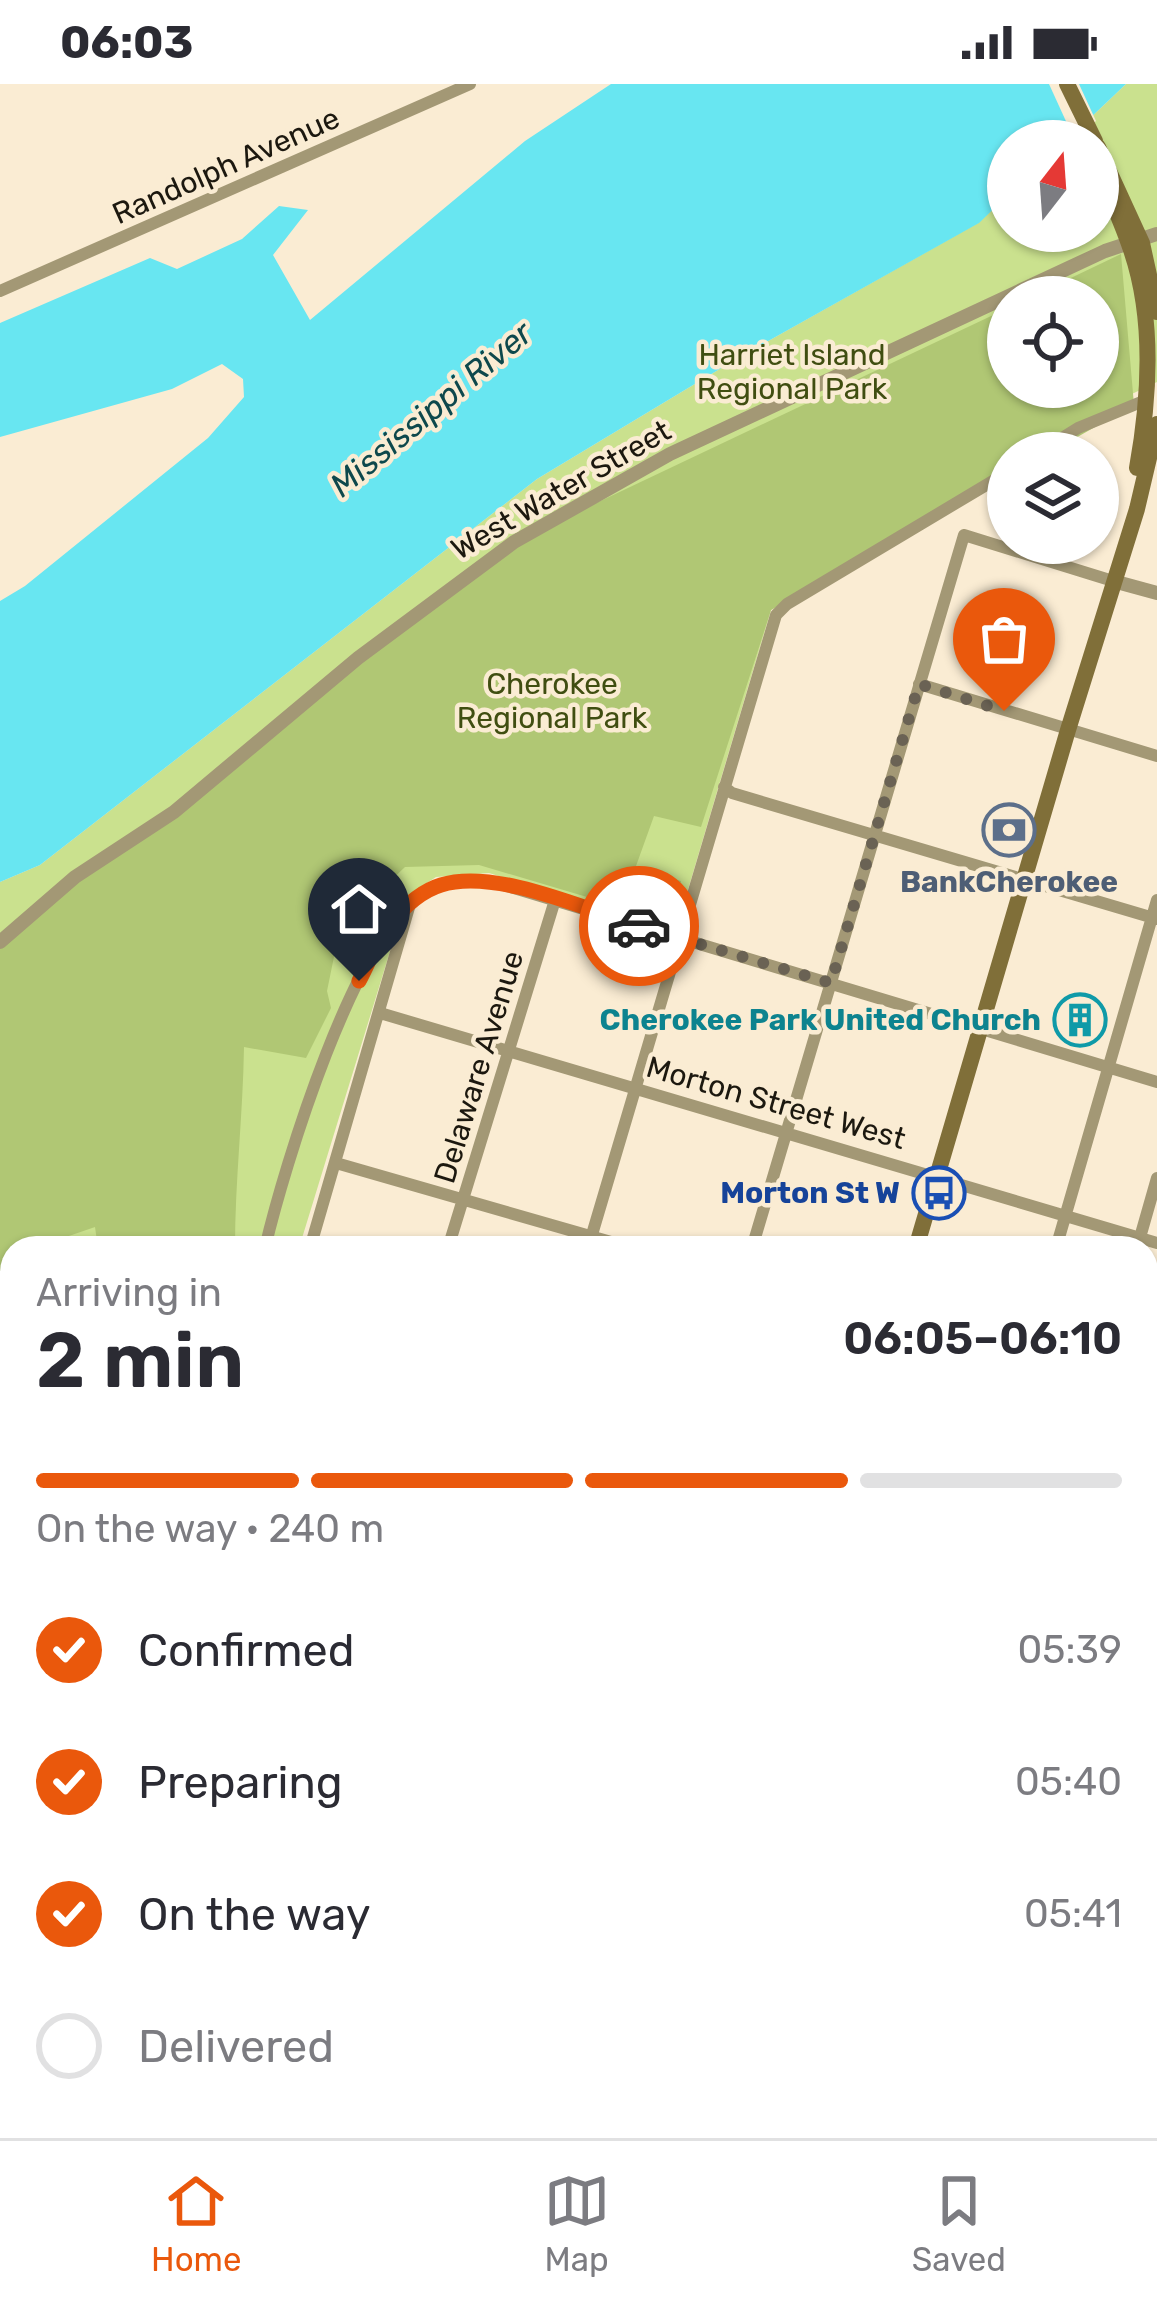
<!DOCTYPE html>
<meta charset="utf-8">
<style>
body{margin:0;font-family:Rubik,sans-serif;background:#f2f2f3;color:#2b2b33;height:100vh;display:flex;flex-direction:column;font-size:45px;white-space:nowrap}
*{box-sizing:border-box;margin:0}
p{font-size:39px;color:#7c7c81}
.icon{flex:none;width:66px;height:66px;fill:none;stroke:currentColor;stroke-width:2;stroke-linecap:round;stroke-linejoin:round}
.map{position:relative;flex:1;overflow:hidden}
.side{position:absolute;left:0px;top:1152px;width:1158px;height:903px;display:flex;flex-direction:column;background:#fff;border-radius:36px 36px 0 0;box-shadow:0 3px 9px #0004}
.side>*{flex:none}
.needle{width:78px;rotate:17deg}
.fabs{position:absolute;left:987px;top:36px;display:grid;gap:24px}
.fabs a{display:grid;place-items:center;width:132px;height:132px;border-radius:50%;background:#fff;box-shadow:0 3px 9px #0004;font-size:60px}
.pin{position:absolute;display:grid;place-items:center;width:102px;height:102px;color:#fff;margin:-123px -51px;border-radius:50% 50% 50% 0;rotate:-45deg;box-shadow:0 0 12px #0007}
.pin .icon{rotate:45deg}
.courier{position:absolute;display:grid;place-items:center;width:120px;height:120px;margin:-60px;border:9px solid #ea580c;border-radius:50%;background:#fff;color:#222;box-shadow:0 3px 15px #0007}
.overview em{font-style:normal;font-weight:600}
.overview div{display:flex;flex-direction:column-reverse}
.overview{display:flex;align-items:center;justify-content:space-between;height:204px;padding:0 36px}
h1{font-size:78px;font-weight:600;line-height:90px}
.bar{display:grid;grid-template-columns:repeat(4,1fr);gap:18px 12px;align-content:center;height:144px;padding:0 36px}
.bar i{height:15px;border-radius:9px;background:#e1e1e2}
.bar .active{background:#ea580c}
.bar p{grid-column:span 4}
ol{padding:0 36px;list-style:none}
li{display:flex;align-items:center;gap:36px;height:132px}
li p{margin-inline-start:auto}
li .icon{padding:12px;border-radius:50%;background:#ea580c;color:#fff;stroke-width:4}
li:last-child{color:#7c7c81}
li i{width:66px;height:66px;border:6px solid #e1e1e2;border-radius:50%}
.status{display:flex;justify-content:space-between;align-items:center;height:84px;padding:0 60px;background:#fff;direction:ltr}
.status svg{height:33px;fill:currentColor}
.dock{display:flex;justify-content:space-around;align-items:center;height:168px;border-top:3px solid #e1e1e2;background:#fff;font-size:33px;color:#7c7c81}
.dock a{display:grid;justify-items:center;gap:6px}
.dock .active{color:#ea580c}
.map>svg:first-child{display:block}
.green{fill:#cae18e;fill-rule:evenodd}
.forest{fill:#b0c774}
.water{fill:#68e6f1}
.pier{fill:#faecd3}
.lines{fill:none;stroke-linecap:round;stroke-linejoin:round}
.minor{stroke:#a39875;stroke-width:12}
.tertiary{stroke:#a39875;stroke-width:14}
.secondary{stroke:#806f39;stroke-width:16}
.done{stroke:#6a6254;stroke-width:12;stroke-dasharray:0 21.6}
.route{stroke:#ea580c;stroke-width:15}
.labels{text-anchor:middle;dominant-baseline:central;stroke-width:9;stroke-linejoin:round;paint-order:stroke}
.street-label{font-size:30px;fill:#1c180f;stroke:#faecd3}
.park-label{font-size:30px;fill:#404e11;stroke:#faecd3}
.service-label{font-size:30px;font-weight:bold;fill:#4e5e75;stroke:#faecd3}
.culture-label{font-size:30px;font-weight:bold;fill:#0d838f;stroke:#faecd3;text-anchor:end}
.transit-label{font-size:30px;font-weight:bold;fill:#164399;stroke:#faecd3;text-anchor:end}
.water-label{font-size:33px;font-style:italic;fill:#0e484c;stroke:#faecd3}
</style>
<div class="status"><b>06:03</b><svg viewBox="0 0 49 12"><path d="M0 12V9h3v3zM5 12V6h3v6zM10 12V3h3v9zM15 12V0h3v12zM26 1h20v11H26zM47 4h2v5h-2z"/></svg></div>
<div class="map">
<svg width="1157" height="2054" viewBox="0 0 1157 2054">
<rect width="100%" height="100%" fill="#faecd3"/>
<path class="green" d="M1126,0H1157V298L1008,369V377L771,526L676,846L489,789L436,793L407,812L299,1164H12V1754L0,1751V798L40,781L537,395L738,274L978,139L1008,111V147H1098V57H1066ZM1008,213H1098V303H1008Z"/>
<path class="forest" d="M1121,170L1134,321L1049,369H1008V392L771,526L701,743L654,732L636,782L681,797L671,838L479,781L405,783L361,825L337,858L327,907L331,924L306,974L244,963C243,1030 235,1097 235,1164H98L95,1143L63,1154L55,1164H12V1217L0,1232V859L27,832L174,728L514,458L1008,224V303H1098V213H1031Z"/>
<path class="water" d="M611,0H1126L1066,57H1008V111L979,139L738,274L537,395L40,781L0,798V517L25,502L208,354L244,313L243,295L222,280L172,305L0,353V239L150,174L177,185L242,155L279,122L308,126L273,171L310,236L525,57Z"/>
<path class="pier" d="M1049,0H1079L1096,37L1075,57Z"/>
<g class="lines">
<path class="minor" d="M0,207L470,0
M1038,369L1078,344L1146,316
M964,451L1113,497
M919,600L1157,672
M724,703L732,709L1157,835
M380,929L1157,1159
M336,1079L632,1164
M265,1164C284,1083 355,848 425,808C448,795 472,797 497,799L1157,998
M310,1164L410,820
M448,1164L555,816
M588,1164L776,531L787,520L1008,388
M752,1164L964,451
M1056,1164L1157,816
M1137,1164L1157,1094
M0,1278L12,1266
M1146,1319L1157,1322
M1146,1404L1157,1366
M1146,1480L1157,1484
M0,1528V1555
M1146,1641L1157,1644
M1146,1803L1157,1806
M0,1833L12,1837
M1146,1965L1157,1968
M0,1968L12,1971
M1146,2031L1157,1992
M184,2054L188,2043
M327,2054L330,2043
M490,2054L493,2043
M791,2054L795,2043
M1140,2054L1143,2043"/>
<path class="tertiary" d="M1113,497L1157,509
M0,858L75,793L174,728L358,574L514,458L670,370L1105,167L1157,150
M0,1760L12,1763
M834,2043L872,2054
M51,2054L55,2043"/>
<path class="secondary" d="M1067,0L1095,57
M1098,63L1142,159L1157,228
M1098,85C1109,111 1121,136 1130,163C1155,233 1150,312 1137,384
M916,1164L1068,646L1137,425L1157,340
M650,2054L653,2043"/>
</g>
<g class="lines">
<path class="done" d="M639,842L831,899L919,600L1004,627"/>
<path class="route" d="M359,897C369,879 377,855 390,840C403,824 421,807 441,801C495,784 585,825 639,842"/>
</g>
<defs>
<g id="bank-ring" transform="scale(2.7)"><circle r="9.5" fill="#faecd3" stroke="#5c6f8a" stroke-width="1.5"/><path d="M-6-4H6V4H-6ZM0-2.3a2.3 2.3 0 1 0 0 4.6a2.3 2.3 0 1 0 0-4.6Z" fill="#5c6f8a"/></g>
<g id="building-ring" transform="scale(2.7)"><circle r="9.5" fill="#faecd3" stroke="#0f9aa8" stroke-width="1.5"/><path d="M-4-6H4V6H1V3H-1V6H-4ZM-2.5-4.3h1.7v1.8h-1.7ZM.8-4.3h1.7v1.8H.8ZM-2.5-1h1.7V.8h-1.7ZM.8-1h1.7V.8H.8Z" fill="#0f9aa8"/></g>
<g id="bus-ring" transform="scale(2.7)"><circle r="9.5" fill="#faecd3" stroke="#1a4fb4" stroke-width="1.5"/><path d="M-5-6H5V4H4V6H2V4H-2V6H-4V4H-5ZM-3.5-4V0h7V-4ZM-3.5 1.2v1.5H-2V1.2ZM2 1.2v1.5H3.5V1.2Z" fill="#1a4fb4"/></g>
</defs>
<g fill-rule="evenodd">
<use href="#bank-ring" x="1009" y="746"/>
<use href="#building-ring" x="1080" y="936"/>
<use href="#bus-ring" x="939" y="1109"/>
</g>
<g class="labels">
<g class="street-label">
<text transform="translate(226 82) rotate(-24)">Randolph Avenue</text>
<text transform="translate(561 406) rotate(-30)">West Water Street</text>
<text transform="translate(479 983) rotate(-73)">Delaware Avenue</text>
<text transform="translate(776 1019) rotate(16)">Morton Street West</text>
</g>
<g class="park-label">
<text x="792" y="271">Harriet Island<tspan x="792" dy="34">Regional Park</tspan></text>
<text x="552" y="600">Cherokee<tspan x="552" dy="34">Regional Park</tspan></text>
</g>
<g class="service-label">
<text x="1009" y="798">BankCherokee</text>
</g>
<g class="culture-label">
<text x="1041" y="936">Cherokee Park United Church</text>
</g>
<g class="transit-label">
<text x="900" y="1109">Morton St W</text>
</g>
<g class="water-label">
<text transform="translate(431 325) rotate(-40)">Mississippi River</text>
</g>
</g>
</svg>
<div class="fabs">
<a><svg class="needle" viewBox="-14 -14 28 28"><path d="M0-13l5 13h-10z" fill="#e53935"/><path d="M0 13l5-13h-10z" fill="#7c7c81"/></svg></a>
<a><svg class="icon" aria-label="locate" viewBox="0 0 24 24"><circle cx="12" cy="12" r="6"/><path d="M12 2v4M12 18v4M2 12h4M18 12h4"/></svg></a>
<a><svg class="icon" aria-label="layers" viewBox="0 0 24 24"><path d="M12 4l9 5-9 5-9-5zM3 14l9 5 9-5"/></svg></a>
</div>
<div class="pin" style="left:1004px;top:627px;background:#ea580c"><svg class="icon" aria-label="bag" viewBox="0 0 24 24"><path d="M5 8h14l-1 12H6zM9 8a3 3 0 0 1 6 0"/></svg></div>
<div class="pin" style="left:359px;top:897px;background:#1f2937"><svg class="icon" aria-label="home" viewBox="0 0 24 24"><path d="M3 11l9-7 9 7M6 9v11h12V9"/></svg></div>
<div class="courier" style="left:639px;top:842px"><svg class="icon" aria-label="car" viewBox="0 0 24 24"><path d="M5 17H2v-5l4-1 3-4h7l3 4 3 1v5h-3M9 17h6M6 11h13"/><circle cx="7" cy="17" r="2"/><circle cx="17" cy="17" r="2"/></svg></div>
<section class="side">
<div class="overview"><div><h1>2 min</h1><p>Arriving in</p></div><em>06:05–06:10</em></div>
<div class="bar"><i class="active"></i><i class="active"></i><i class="active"></i><i></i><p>On the way · 240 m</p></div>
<ol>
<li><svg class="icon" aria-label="check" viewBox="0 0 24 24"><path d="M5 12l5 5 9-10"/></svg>Confirmed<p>05:39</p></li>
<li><svg class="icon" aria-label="check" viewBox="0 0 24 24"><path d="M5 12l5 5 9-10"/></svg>Preparing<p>05:40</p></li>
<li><svg class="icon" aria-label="check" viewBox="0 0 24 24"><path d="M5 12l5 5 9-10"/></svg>On the way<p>05:41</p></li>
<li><i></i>Delivered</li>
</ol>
</section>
</div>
<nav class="dock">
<a class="active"><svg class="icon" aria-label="home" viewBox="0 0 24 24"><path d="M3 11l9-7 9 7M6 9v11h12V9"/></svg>Home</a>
<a><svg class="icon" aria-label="map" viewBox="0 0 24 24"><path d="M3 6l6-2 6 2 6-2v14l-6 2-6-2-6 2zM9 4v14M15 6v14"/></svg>Map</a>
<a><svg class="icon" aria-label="saved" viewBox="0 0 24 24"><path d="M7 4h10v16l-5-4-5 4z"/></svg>Saved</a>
</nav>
